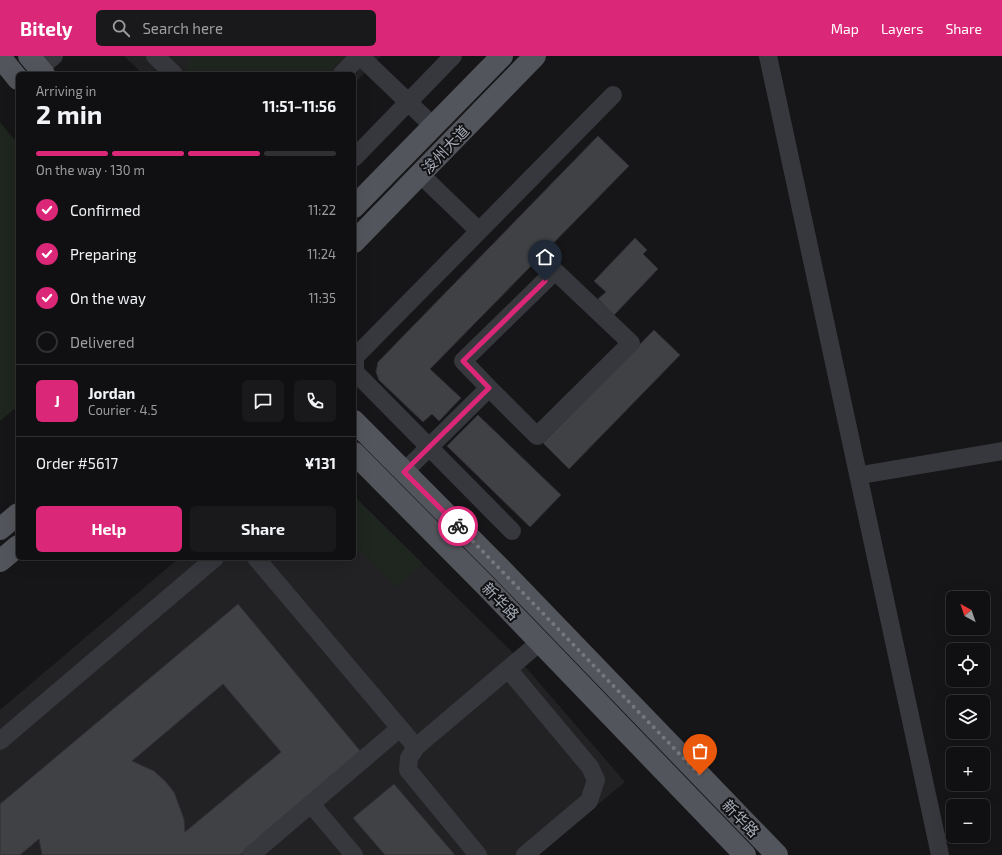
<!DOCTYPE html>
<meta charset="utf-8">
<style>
body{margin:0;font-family:"Exo 2","Noto Sans SC",sans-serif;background:#19191b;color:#f1f3f6;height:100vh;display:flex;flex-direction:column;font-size:15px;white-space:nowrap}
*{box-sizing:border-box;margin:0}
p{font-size:13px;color:#9c9d9f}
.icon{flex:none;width:22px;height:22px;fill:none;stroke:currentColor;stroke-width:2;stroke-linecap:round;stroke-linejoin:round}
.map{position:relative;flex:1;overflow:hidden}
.sheet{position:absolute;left:16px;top:16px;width:340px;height:488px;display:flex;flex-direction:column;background:#101012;border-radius:6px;box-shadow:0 4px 16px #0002,0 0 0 1px #303032}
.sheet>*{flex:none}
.needle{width:26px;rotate:320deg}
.controls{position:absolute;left:946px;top:535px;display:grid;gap:8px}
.controls a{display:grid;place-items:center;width:44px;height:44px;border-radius:6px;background:#101012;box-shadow:0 4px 16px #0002,0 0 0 1px #303032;font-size:20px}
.pin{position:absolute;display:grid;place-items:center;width:34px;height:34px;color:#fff;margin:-41px -17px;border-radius:50% 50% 50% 0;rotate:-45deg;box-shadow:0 0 4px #0007}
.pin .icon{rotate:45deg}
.courier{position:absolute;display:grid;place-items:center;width:40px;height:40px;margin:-20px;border:3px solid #db2777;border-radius:50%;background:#fff;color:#222;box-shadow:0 1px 5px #0007}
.head em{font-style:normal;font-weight:700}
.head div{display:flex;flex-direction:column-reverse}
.head{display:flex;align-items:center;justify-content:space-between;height:68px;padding:0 20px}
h1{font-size:26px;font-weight:700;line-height:30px}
.bar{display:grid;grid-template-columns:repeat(4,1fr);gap:6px 4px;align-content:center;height:48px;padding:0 20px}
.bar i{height:5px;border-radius:3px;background:#303032}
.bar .on{background:#db2777}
.bar p{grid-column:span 4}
.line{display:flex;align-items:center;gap:10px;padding:0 20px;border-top:1px solid #303032}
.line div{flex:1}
.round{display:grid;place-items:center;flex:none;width:42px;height:42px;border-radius:6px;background:#19191b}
ol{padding:0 20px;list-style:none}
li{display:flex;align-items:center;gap:12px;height:44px}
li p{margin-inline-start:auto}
li .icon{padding:4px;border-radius:50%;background:#db2777;color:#fff;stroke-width:4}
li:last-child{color:#9c9d9f}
li i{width:22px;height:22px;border:2px solid #303032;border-radius:50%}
.cta{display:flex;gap:8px;margin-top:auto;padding:8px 20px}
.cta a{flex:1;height:46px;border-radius:6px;background:#db2777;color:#fff;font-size:16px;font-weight:700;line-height:46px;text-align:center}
.cta a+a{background:#19191b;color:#f1f3f6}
header{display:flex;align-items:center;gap:24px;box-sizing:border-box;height:56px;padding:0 20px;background:#db2777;color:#fff}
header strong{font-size:19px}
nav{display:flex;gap:22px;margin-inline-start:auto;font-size:14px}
.search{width:280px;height:36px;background:#19191b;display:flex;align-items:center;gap:10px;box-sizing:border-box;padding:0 14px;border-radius:6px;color:#9c9d9f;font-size:15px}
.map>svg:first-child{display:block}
.built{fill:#222225}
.green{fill:#1e261f}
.building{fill:#404145;stroke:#303034;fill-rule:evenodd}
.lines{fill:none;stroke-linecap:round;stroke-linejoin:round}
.minor{stroke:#37383d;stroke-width:18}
.major{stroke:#53555c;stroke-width:22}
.done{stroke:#757880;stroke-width:4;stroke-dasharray:0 7.2}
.route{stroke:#db2777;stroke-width:5}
.labels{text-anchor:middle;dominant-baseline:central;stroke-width:4;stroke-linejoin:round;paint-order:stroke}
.street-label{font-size:15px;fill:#a8adb8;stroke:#111113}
</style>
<header>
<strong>Bitely</strong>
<div class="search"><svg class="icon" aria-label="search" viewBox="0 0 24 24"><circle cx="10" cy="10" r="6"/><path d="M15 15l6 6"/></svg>Search here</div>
<nav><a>Map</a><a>Layers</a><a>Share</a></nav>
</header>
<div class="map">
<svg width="1002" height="799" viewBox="0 0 1002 799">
<rect width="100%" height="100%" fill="#161618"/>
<path class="built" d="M124,0H381L354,28V18H143Z
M354,440L516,600L625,726L537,799H0V654L179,502H354Z"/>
<path class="green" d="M192,0H345L327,18H187L188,4Z
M0,66L18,88V350L0,365Z
M354,440L423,508L397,531L354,489Z"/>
<path class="building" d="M598,80L629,110L430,313L461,342L439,365L432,358L423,366L379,324L376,316L378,306Z
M635,182L647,194L643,198L658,213L614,259L598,243L606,236L594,225Z
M654,274L680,299L569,413L543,387Z
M478,359L561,439L530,471L447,390Z
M238,548L362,697L240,799H42L39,783L20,799H0V748ZM223,628L281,696L185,776L184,763L174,736L165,725L154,715L132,705Z
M394,728L455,799H385L353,762Z"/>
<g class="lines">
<path class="minor" d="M155,0L174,18
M360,0L433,70
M768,0L940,799
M39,13L54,0
M342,18L359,0
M354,102L453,0
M420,118L478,174
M404,416L489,332L463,305L555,215L631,287L537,380L489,332
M867,418L1002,395
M512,475L355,316V301L613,39
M256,502L416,691L540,586
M508,613L590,711L596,724L589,745L525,799
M0,685L215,502
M416,691L409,702L408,714L478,799
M311,748L354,799
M251,799L400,672"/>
<path class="major" d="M29,0L44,18
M0,1L18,23
M354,151L502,0
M354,186L535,0
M354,365L501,513L777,799
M354,397L485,529L745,799
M0,473L18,458
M0,505L18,490"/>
</g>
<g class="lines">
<path class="done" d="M458,470L700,719"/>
<path class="route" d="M458,470L404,416L489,332L463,305L545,225"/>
</g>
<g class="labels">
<g class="street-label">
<text transform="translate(445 93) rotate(-46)">浚州大道</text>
<text transform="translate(501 545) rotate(46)">新华路</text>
<text transform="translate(741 762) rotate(46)">新华路</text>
</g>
</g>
</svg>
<div class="controls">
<a><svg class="needle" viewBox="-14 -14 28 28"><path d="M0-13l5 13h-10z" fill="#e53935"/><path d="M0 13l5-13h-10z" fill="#9c9d9f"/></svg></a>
<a><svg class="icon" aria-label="locate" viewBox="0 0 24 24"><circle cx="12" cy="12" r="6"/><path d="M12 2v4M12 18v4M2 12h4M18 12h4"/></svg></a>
<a><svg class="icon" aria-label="layers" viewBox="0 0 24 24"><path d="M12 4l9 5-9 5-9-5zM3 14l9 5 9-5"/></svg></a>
<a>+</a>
<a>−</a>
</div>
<div class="pin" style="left:700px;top:719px;background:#ea580c"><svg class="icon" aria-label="bag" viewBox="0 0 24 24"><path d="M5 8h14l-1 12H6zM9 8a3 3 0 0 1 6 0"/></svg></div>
<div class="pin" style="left:545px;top:225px;background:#1f2937"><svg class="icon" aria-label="home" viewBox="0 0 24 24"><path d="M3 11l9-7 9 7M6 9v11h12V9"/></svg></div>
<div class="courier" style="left:458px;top:470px"><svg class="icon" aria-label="bike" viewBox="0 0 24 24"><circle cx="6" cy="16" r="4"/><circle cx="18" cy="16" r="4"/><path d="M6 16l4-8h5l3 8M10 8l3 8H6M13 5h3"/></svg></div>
<section class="sheet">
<div class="head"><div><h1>2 min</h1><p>Arriving in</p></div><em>11:51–11:56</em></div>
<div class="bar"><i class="on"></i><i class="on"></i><i class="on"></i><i></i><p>On the way · 130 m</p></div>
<ol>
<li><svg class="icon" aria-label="check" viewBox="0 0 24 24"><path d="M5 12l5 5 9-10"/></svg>Confirmed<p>11:22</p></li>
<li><svg class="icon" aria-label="check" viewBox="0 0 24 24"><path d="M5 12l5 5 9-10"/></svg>Preparing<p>11:24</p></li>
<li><svg class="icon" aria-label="check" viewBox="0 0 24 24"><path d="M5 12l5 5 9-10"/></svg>On the way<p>11:35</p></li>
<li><i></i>Delivered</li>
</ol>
<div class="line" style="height:72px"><b class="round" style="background:#db2777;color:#fff">J</b><div><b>Jordan</b><p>Courier · 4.5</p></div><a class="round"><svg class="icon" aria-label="chat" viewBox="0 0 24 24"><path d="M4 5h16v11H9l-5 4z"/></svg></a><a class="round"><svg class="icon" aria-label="phone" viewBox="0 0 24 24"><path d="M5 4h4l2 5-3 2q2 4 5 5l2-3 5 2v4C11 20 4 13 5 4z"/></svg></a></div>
<div class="line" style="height:52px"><div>Order #5617</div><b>¥131</b></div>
<div class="cta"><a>Help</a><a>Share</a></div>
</section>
</div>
